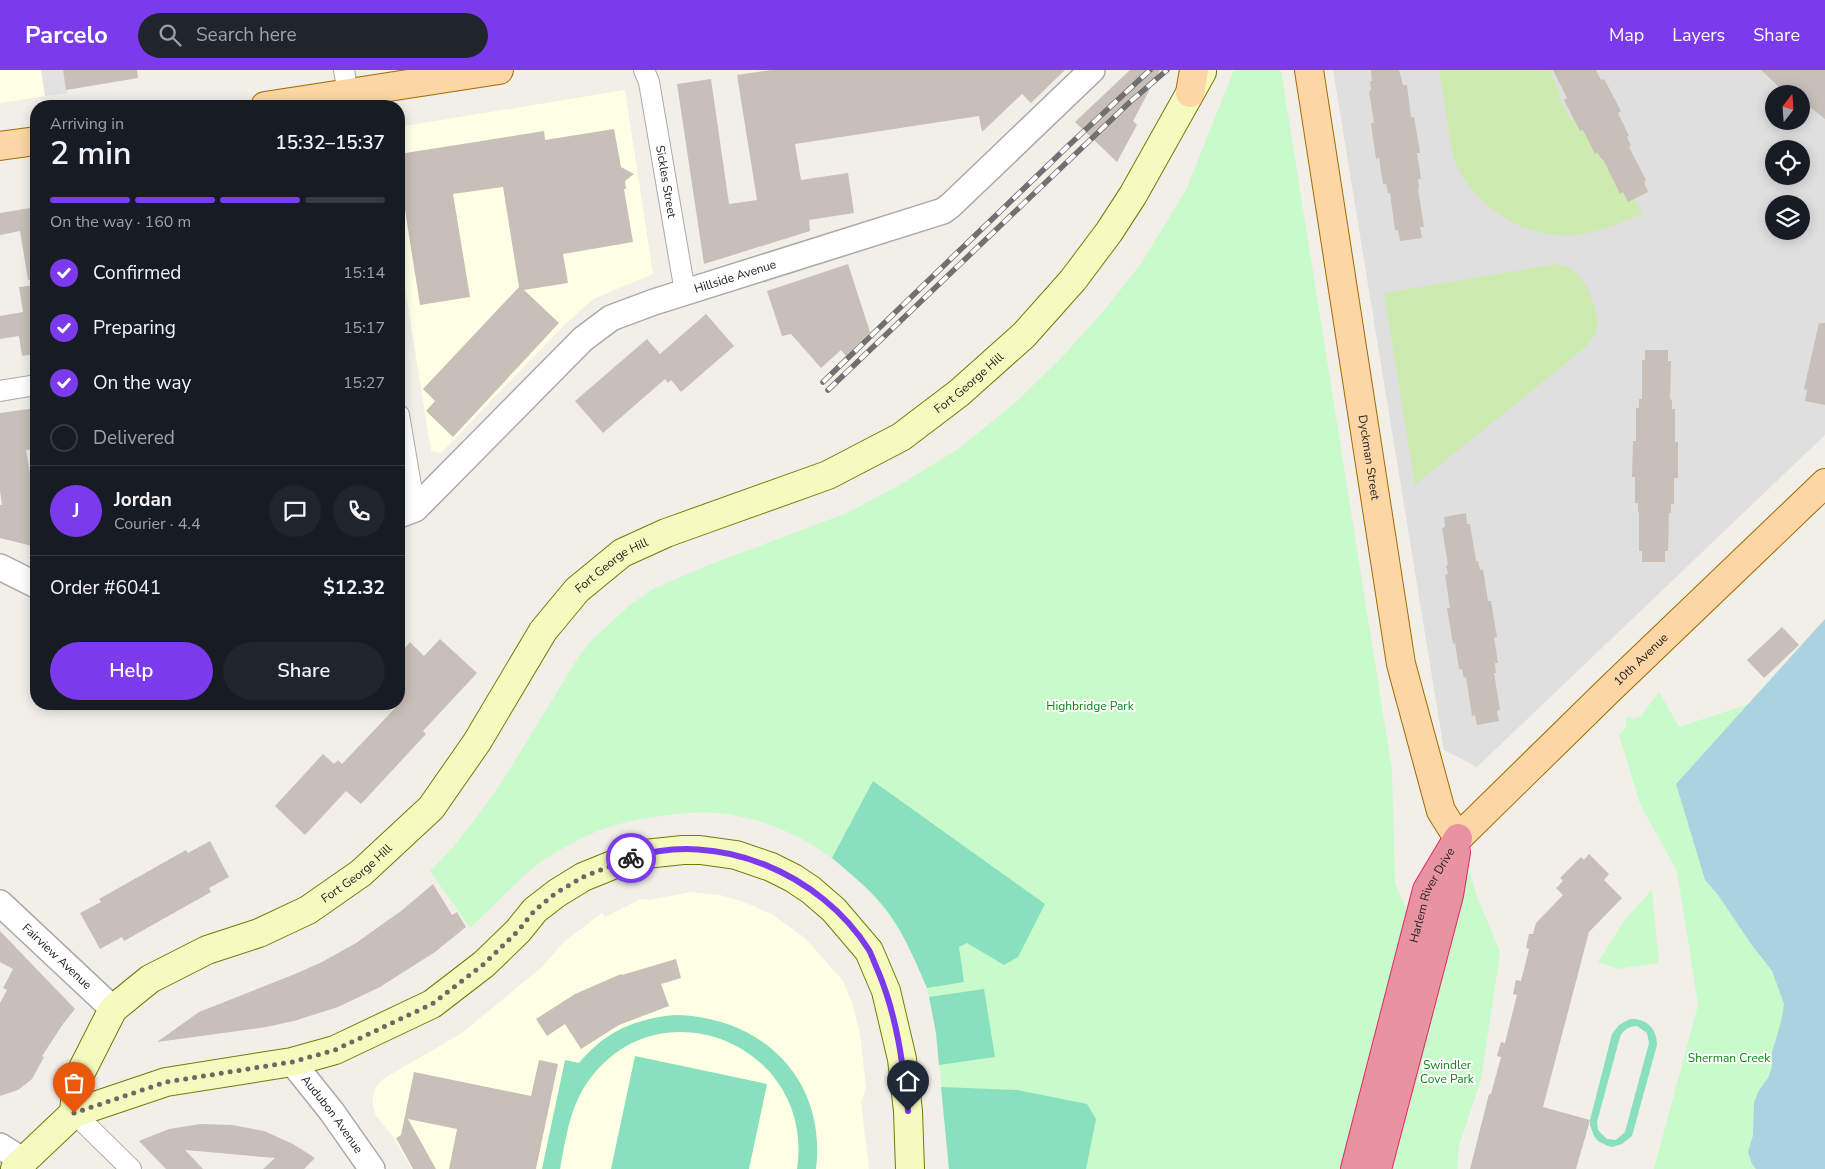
<!DOCTYPE html>
<meta charset="utf-8">
<style>
body{margin:0;font-family:"Nunito Sans",sans-serif;background:#20242c;color:#f1f3f6;height:100vh;display:flex;flex-direction:column;font-size:19px;white-space:nowrap}
*{box-sizing:border-box;margin:0}
p{font-size:16px;color:#9ea1a6}
.icon{flex:none;width:28px;height:28px;fill:none;stroke:currentColor;stroke-width:2;stroke-linecap:round;stroke-linejoin:round}
.map{position:relative;flex:1;overflow:hidden}
.sheet{position:absolute;left:30px;top:30px;width:375px;height:610px;display:flex;flex-direction:column;background:#171b24;border-radius:20px;box-shadow:0 2px 12px #0003}
.sheet>*{flex:none}
.needle{width:32px;rotate:17deg}
.controls{position:absolute;left:1765px;top:15px;display:grid;gap:10px}
.controls a{display:grid;place-items:center;width:45px;height:45px;border-radius:50%;background:#171b24;box-shadow:0 2px 12px #0003;font-size:25px}
.pin{position:absolute;display:grid;place-items:center;width:42px;height:42px;color:#fff;margin:-51px -21px;border-radius:50% 50% 50% 0;rotate:-45deg;box-shadow:0 0 5px #0007}
.pin .icon{rotate:45deg}
.courier{position:absolute;display:grid;place-items:center;width:50px;height:50px;margin:-25px;border:4px solid #7c3aed;border-radius:50%;background:#fff;color:#222;box-shadow:0 1px 6px #0007}
.summary em{font-style:normal;font-weight:600}
.summary div{display:flex;flex-direction:column-reverse}
.summary{display:flex;align-items:center;justify-content:space-between;height:85px;padding:0 20px}
h1{font-size:32px;font-weight:600;line-height:38px}
.bar{display:grid;grid-template-columns:repeat(4,1fr);gap:8px 5px;align-content:center;height:60px;padding:0 20px}
.bar i{height:6px;border-radius:4px;background:#363941}
.bar .active{background:#7c3aed}
.bar p{grid-column:span 4}
.line{display:flex;align-items:center;gap:12px;padding:0 20px;border-top:1px solid #363941}
.line div{flex:1}
.round{display:grid;place-items:center;flex:none;width:52px;height:52px;border-radius:26px;background:#20242c}
ol{padding:0 20px;list-style:none}
li{display:flex;align-items:center;gap:15px;height:55px}
li p{margin-inline-start:auto}
li .icon{padding:5px;border-radius:50%;background:#7c3aed;color:#fff;stroke-width:4}
li:last-child{color:#9ea1a6}
li i{width:28px;height:28px;border:2px solid #363941;border-radius:50%}
.cta{display:flex;gap:10px;margin-top:auto;padding:10px 20px}
.cta a{flex:1;height:58px;border-radius:30px;background:#7c3aed;color:#fff;font-size:20px;font-weight:600;line-height:58px;text-align:center}
.cta a+a{background:#20242c;color:#f1f3f6}
header{display:flex;align-items:center;gap:30px;box-sizing:border-box;height:70px;padding:0 25px;background:#7c3aed;color:#fff}
header strong{font-size:24px}
nav{display:flex;gap:28px;margin-inline-start:auto;font-size:18px}
.search{width:350px;height:45px;background:#20242c;display:flex;align-items:center;gap:12px;box-sizing:border-box;padding:0 18px;border-radius:28px;color:#9ea1a6;font-size:19px}
.map>svg:first-child{display:block}
.residential{fill:#e0dfdf;fill-rule:evenodd}
.education{fill:#ffffe5}
.grass{fill:#cdebb0}
.park{fill:#c8facc}
.pitch{fill:#88e0be;fill-rule:evenodd}
.parking{fill:#e2e2e2}
.water{fill:#aad3df}
.building{fill:#c7bfb8}
.lines{fill:none;stroke-linecap:round;stroke-linejoin:round}
.minor-casing{stroke:#a9a9a9;stroke-width:22}
.tertiary-casing{stroke:#a9a9a9;stroke-width:28}
.secondary-casing{stroke:#707d05;stroke-width:30}
.primary-casing{stroke:#a06b00;stroke-width:30}
.motorway-casing{stroke:#dc2a67;stroke-width:30}
.minor{stroke:#fff;stroke-width:20}
.tertiary{stroke:#fff;stroke-width:25}
.secondary{stroke:#f7fabf;stroke-width:28}
.primary{stroke:#fcd6a4;stroke-width:28}
.motorway{stroke:#e892a2;stroke-width:28}
.rail-casing{stroke:#707070;stroke-width:5.5}
.rail{stroke:#fff;stroke-width:4;stroke-dasharray:11;stroke-linecap:butt}
.done{stroke:#6b6a68;stroke-width:5;stroke-dasharray:0 9}
.route{stroke:#7c3aed;stroke-width:6}
.labels{text-anchor:middle;dominant-baseline:central;stroke-width:4;stroke-linejoin:round;paint-order:stroke}
.street-label{font-size:12px;fill:#222;stroke:#fff}
.park-label{font-size:12px;fill:#0c8416;stroke:#fff}
</style>
<header>
<strong>Parcelo</strong>
<div class="search"><svg class="icon" aria-label="search" viewBox="0 0 24 24"><circle cx="10" cy="10" r="6"/><path d="M15 15l6 6"/></svg>Search here</div>
<nav><a>Map</a><a>Layers</a><a>Share</a></nav>
</header>
<div class="map">
<svg width="1825" height="1099" viewBox="0 0 1825 1099">
<rect width="100%" height="100%" fill="#f2efe9"/>
<path class="residential" d="M1333,0H1825V365L1477,697L1444,680ZM1774,24H1801V51H1774ZM1774,79H1801V106H1774ZM1774,134H1801V161H1774Z"/>
<path class="education" d="M0,0H41L45,26L0,33Z
M625,20L653,204L593,229L558,261L441,383L431,381L399,179V57Z
M691,822L720,825L744,832L773,845L805,868L843,911L852,932L860,964L866,1018L861,1032L869,1099H412L393,1067L375,1044L373,1035V1025L376,1017L383,1009L462,963L542,897L565,871L602,843L605,847L641,829L650,830Z"/>
<path class="grass" d="M1439,0H1549L1560,23L1558,26L1570,49L1573,48L1583,60L1595,83L1597,82L1601,90L1603,89L1620,123L1623,122L1628,132L1634,129L1643,144C1621,152 1600,162 1577,165C1526,171 1470,135 1453,87Z
M1557,194C1560,195 1565,195 1568,197C1586,205 1601,243 1596,261C1593,269 1588,274 1582,280L1415,415L1384,223Z"/>
<path class="park" d="M1234,0H1281L1392,700L1395,814L1410,846L1345,1099H949C946,1066 943,1034 940,1001C937,974 935,945 927,919C901,835 824,762 737,746C709,740 682,743 654,747C629,750 601,758 578,770C564,778 546,787 533,798C511,817 491,838 470,858L430,801L453,777L480,743L505,707L576,591L591,571L630,535L653,519L706,496L847,443L898,416L958,379L1015,333L1062,287L1107,237L1142,192L1186,120Z
M1659,622L1679,657L1749,634L1676,714L1705,810L1718,825L1751,874L1772,901L1784,934L1781,952L1772,982V997L1768,1008L1759,1020L1754,1033L1753,1065L1748,1082L1752,1094L1756,1099H1654L1698,935L1677,801L1640,734L1619,665L1627,656L1625,650L1628,647L1634,649L1641,646Z
M1470,803L1476,824L1500,882L1481,1010L1459,1076L1457,1099H1385L1455,836Z
M1652,820L1659,893L1618,899L1598,892L1626,848Z"/>
<path class="pitch" d="M873,711L1045,834L1018,887L1004,895L967,873L959,877L964,912L927,918C916,893 906,868 890,845C875,823 853,806 832,788Z
M984,919L995,987L939,995L936,963L929,927Z
M674,945C762,946 827,1009 816,1099H797C816,972 651,908 583,1019C569,1043 565,1072 560,1099H542L565,990L579,993C605,962 634,949 674,945Z
M1630,949C1646,948 1657,958 1657,975L1632,1066L1622,1074L1612,1077L1608,1076L1598,1071L1594,1066L1590,1055V1050L1612,964L1619,955ZM1637,956L1647,963L1649,973L1625,1062L1616,1070L1607,1069L1598,1060L1597,1052L1620,967C1623,960 1629,956 1637,956Z
M635,986L767,1014L749,1099H611Z
M941,1017L1017,1020L1087,1034L1096,1049L1086,1099H949Z"/>
<path class="parking" d="M41,0H63L67,23L45,26Z"/>
<path class="water" d="M1825,549V1099H1756L1752,1094L1748,1082L1753,1065L1754,1033L1759,1020L1768,1008L1772,997V982L1781,952L1784,934L1772,901L1751,874L1718,825L1705,810L1676,714Z"/>
<path class="building" d="M63,0H137L138,8L66,20Z
M771,0H1065L1031,33L1022,24L982,62L979,46L795,74L801,110L848,103L854,143L809,150L810,161L704,194L677,14L711,9L729,134L757,130L737,5Z
M1130,0H1160L1133,51L1137,55L1117,92L1075,52Z
M1371,0H1399L1403,15H1407L1411,47H1414L1420,83H1417L1421,109H1418L1419,118L1418,119L1424,157H1420L1422,168L1400,171L1398,160H1395L1390,123H1388L1386,114H1383L1379,88L1376,89L1371,53H1374L1369,21L1371,20L1370,11H1372Z
M1553,0H1596L1601,10L1604,9L1621,41L1618,43L1629,66L1627,67L1631,76L1629,77L1646,110L1644,112L1648,122L1628,132L1623,122L1620,124L1603,89L1602,90L1597,82L1595,84L1583,60L1580,61L1564,30L1567,28Z
M1761,0H1825V49L1801,30V24H1791L1784,18L1782,20Z
M614,59L621,97L634,104L625,111L626,119H624L633,172L563,184L568,213L524,220L559,253L453,367L426,341L435,331L423,319L519,217L503,117L453,124L470,227L420,235L399,102V84L544,61L545,70Z
M36,137V210H28L20,161L0,165V143Z
M848,194L870,262L846,286L841,280L821,298L791,264L782,266L767,221Z
M36,215V284L22,286L19,266L0,269V246L23,242L19,217Z
M706,244L734,276L681,322L671,310L668,313L665,309L603,363L575,331L647,269L660,284Z
M1819,253H1825V335L1805,331L1807,320L1804,319Z
M1645,280H1668V291H1671L1670,329L1672,330V339H1675V372H1678V408H1674V434H1671V443H1669L1668,481H1665V492H1642V481H1639V442H1638V433H1635V407H1632L1633,371H1636V338H1639V329H1642V290H1645Z
M36,338V379L26,380L36,436V477L0,468V435H2L0,421V343Z
M1466,443L1467,454H1470L1476,491H1478L1480,500L1483,499L1488,531H1491L1497,567L1494,568L1498,593H1495L1496,603H1494L1500,640L1497,641L1499,651L1477,655L1475,645L1472,646L1466,607L1464,608L1462,599H1459L1455,573L1453,574L1447,538H1450L1445,505L1448,504L1446,496L1448,495L1442,458L1445,457L1444,447Z
M1782,557L1799,575L1764,608L1747,590Z
M440,569L477,603L423,661L426,664L361,734L346,721L305,765L275,736L323,684L334,694L338,690L342,694L399,634V584L410,572L424,586Z
M210,771L229,807L209,818L211,822L124,871L122,867L100,879L80,843L101,832L99,829L186,780L188,783Z
M1589,784L1609,804L1604,810L1622,828L1589,862L1543,1037L1590,1050L1576,1099H1470L1489,1024H1491L1501,987L1497,986L1501,972L1505,973L1517,925L1513,924L1516,910L1521,911L1529,879L1526,878L1529,864H1533L1536,853L1563,825L1556,818L1563,811L1560,808L1581,787L1584,790Z
M433,814L452,845L457,842L466,857L435,882L380,917L338,937L294,951L266,957L157,972L199,942L295,904L322,892L356,873L401,841Z
M0,861L75,939L63,954L42,986L44,987L32,1009L18,1020L0,1026V933L7,920L3,918L13,899L0,892Z
M676,889L681,908L661,914L669,936L619,955L581,979L565,954L547,966L536,949L575,924L621,904L622,905Z
M539,990L558,994L536,1099H449L457,1059L408,1049L436,1099H413L396,1068L401,1065L414,1002L531,1026Z
M200,1054L232,1055L264,1061L293,1074L315,1088L304,1099H263L275,1088L185,1080L203,1099H166L139,1071L169,1059Z"/>
<g class="lines">
<g class="minor-casing">
<g id="minor">
<path d="M344,0L350,36"/>
<path id="s1" d="M644,0L649,12L685,222"/>
<path d="M0,321L36,315"/>
<path d="M399,345L415,439"/>
<path d="M74,1043L131,1099"/>
</g>
</g>
<g class="tertiary-casing">
<g id="tertiary">
<path id="s2" d="M399,445L415,439L583,269L611,248L654,232L943,141L951,135L1092,0"/>
<path d="M0,497L36,515"/>
<path id="s3" d="M0,833L113,939"/>
<path id="s4" d="M292,992L332,1042L372,1099"/>
<path d="M0,1076L24,1091"/>
</g>
</g>
<g class="secondary-casing">
<g id="secondary">
<path id="s5" d="M74,1043L77,1010L113,939L150,909L207,880L259,863L308,840L361,803L431,738L477,672L543,561L577,520L622,483L666,463L828,405L901,367L959,323L1024,265L1073,210L1109,162L1133,125L1202,2"/>
<path d="M15,1099L74,1043L166,1012L292,992L335,980L432,934L484,894L518,861L535,840L557,823L583,807L615,794L645,784L683,780H700L736,785L771,797L793,808L811,820L834,840L869,881L886,921L902,989L908,1041L910,1099"/>
</g>
</g>
<g class="primary-casing">
<g id="primary">
<path id="s6" d="M1309,0L1401,594L1441,741L1458,768L1610,619L1825,413"/>
<path d="M1190,23L1194,0"/>
<path d="M265,36L499,0"/>
<path d="M0,76L36,71"/>
</g>
</g>
<g class="motorway-casing">
<g id="motorway">
<path id="s7" d="M1355,1099L1427,820L1458,768"/>
<path d="M1377,1099L1449,825L1456,782"/>
</g>
</g>
<use href="#minor" class="minor"/>
<use href="#tertiary" class="tertiary"/>
<use href="#secondary" class="secondary"/>
<use href="#primary" class="primary"/>
<use href="#motorway" class="motorway"/>
<g class="rail-casing">
<path id="rail" d="M823,312L1068,76L1150,0
M828,320L1130,32L1167,0"/>
</g>
<use href="#rail" class="rail"/>
</g>
<g class="lines">
<path class="done" d="M74,1043L166,1012L292,992L335,980L432,934L484,894L518,861L535,840L556,823L583,807L631,788"/>
<path class="route" d="M631,788C718,759 821,804 869,880C872,886 875,894 878,901C897,946 903,994 908,1041"/>
</g>
<g class="labels">
<g class="street-label">
<text stroke="none"><textPath href="#s1" startOffset="114">Sickles Street</textPath></text>
<text stroke="none"><textPath href="#s2" startOffset="422">Hillside Avenue</textPath></text>
<text stroke="none"><textPath href="#s5" startOffset="1204">Fort George Hill</textPath></text>
<text stroke="none"><textPath href="#s6" startOffset="392">Dyckman Street</textPath></text>
<text stroke="none"><textPath href="#s5" startOffset="799">Fort George Hill</textPath></text>
<text stroke="none"><textPath href="#s6" startOffset="1041">10th Avenue</textPath></text>
<text stroke="none"><textPath href="#s5" startOffset="394">Fort George Hill</textPath></text>
<text stroke="none"><textPath href="#s7" startOffset="285">Harlem River Drive</textPath></text>
<text stroke="none"><textPath href="#s3" startOffset="78">Fairview Avenue</textPath></text>
<text stroke="none"><textPath href="#s4" startOffset="66">Audubon Avenue</textPath></text>
</g>
<g class="park-label">
<text x="1090" y="636">Highbridge Park</text>
<text x="1729" y="988">Sherman Creek</text>
<text x="1447" y="995">Swindler<tspan x="1447" dy="14">Cove Park</tspan></text>
</g>
</g>
</svg>
<div class="controls">
<a><svg class="needle" viewBox="-14 -14 28 28"><path d="M0-13l5 13h-10z" fill="#e53935"/><path d="M0 13l5-13h-10z" fill="#9ea1a6"/></svg></a>
<a><svg class="icon" aria-label="locate" viewBox="0 0 24 24"><circle cx="12" cy="12" r="6"/><path d="M12 2v4M12 18v4M2 12h4M18 12h4"/></svg></a>
<a><svg class="icon" aria-label="layers" viewBox="0 0 24 24"><path d="M12 4l9 5-9 5-9-5zM3 14l9 5 9-5"/></svg></a>
</div>
<div class="pin" style="left:74px;top:1043px;background:#ea580c"><svg class="icon" aria-label="bag" viewBox="0 0 24 24"><path d="M5 8h14l-1 12H6zM9 8a3 3 0 0 1 6 0"/></svg></div>
<div class="pin" style="left:908px;top:1041px;background:#1f2937"><svg class="icon" aria-label="home" viewBox="0 0 24 24"><path d="M3 11l9-7 9 7M6 9v11h12V9"/></svg></div>
<div class="courier" style="left:631px;top:788px"><svg class="icon" aria-label="bike" viewBox="0 0 24 24"><circle cx="6" cy="16" r="4"/><circle cx="18" cy="16" r="4"/><path d="M6 16l4-8h5l3 8M10 8l3 8H6M13 5h3"/></svg></div>
<section class="sheet">
<div class="summary"><div><h1>2 min</h1><p>Arriving in</p></div><em>15:32–15:37</em></div>
<div class="bar"><i class="active"></i><i class="active"></i><i class="active"></i><i></i><p>On the way · 160 m</p></div>
<ol>
<li><svg class="icon" aria-label="check" viewBox="0 0 24 24"><path d="M5 12l5 5 9-10"/></svg>Confirmed<p>15:14</p></li>
<li><svg class="icon" aria-label="check" viewBox="0 0 24 24"><path d="M5 12l5 5 9-10"/></svg>Preparing<p>15:17</p></li>
<li><svg class="icon" aria-label="check" viewBox="0 0 24 24"><path d="M5 12l5 5 9-10"/></svg>On the way<p>15:27</p></li>
<li><i></i>Delivered</li>
</ol>
<div class="line" style="height:90px"><b class="round" style="background:#7c3aed;color:#fff">J</b><div><b>Jordan</b><p>Courier · 4.4</p></div><a class="round"><svg class="icon" aria-label="chat" viewBox="0 0 24 24"><path d="M4 5h16v11H9l-5 4z"/></svg></a><a class="round"><svg class="icon" aria-label="phone" viewBox="0 0 24 24"><path d="M5 4h4l2 5-3 2q2 4 5 5l2-3 5 2v4C11 20 4 13 5 4z"/></svg></a></div>
<div class="line" style="height:65px"><div>Order #6041</div><b>$12.32</b></div>
<div class="cta"><a>Help</a><a>Share</a></div>
</section>
</div>
